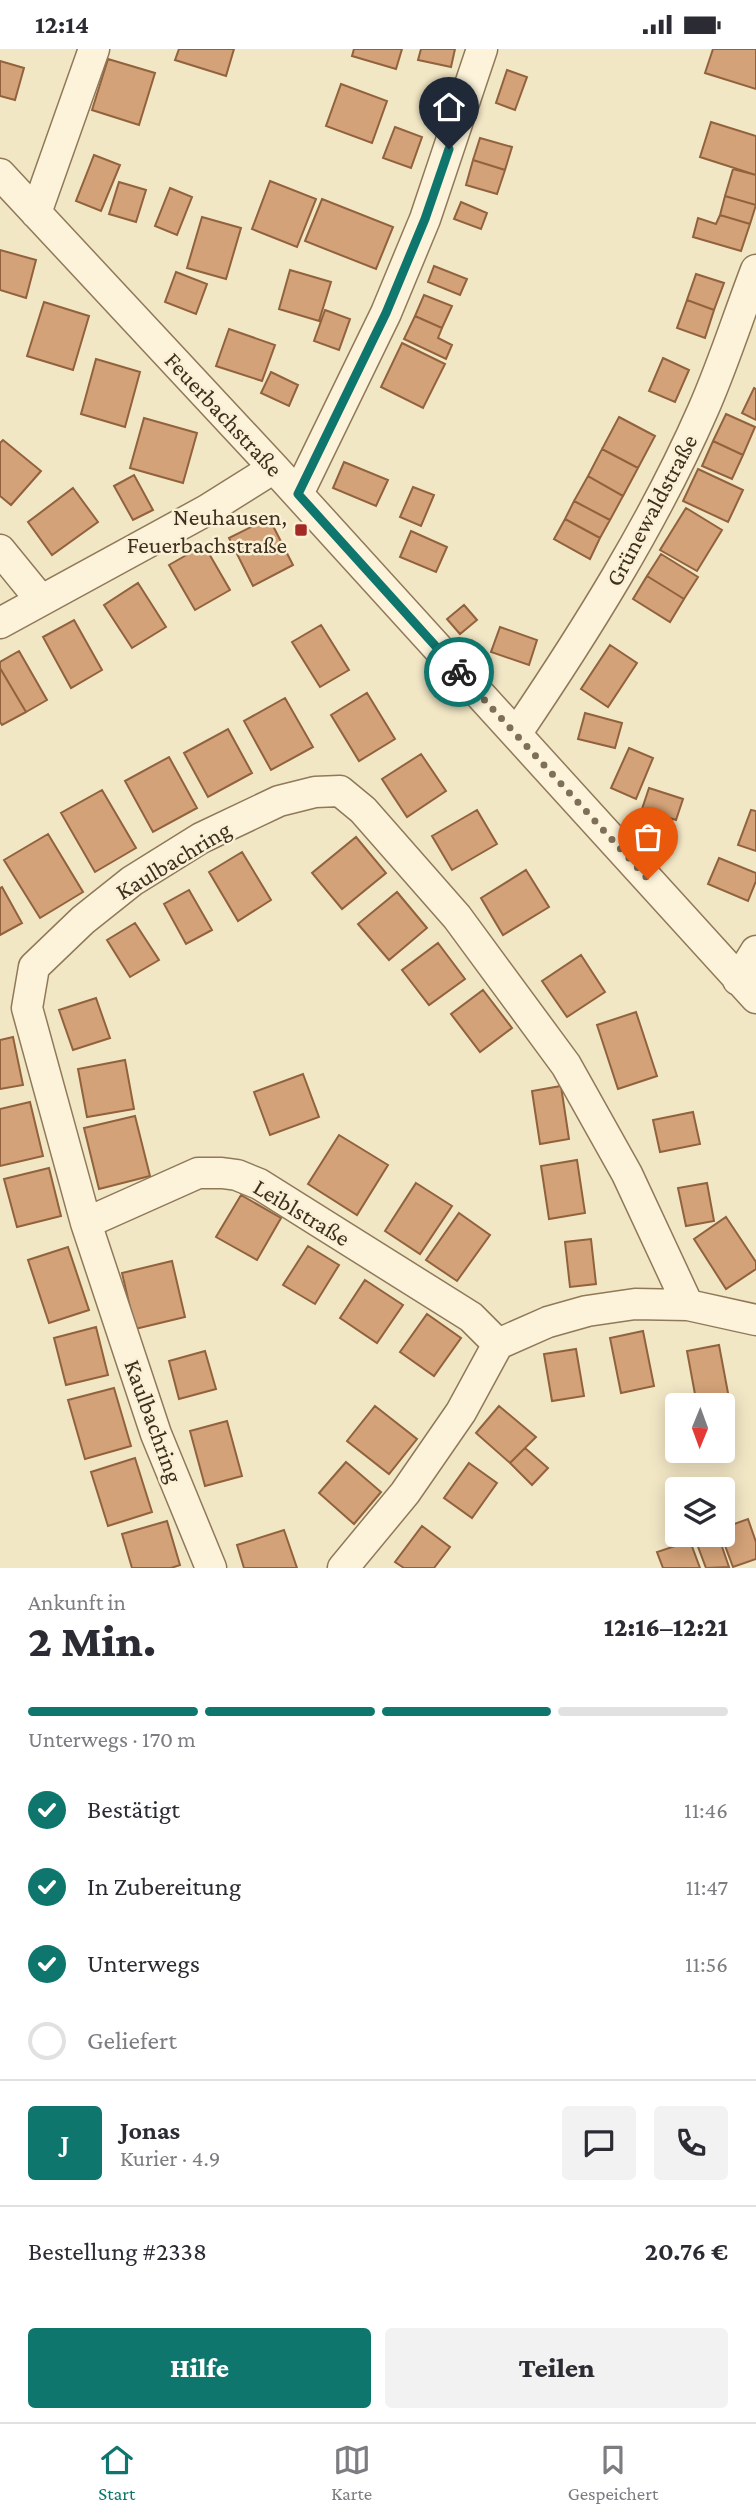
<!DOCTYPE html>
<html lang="de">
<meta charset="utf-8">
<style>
body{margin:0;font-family:"Crimson Pro",serif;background:#f2f2f3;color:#2b2b33;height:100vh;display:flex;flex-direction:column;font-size:26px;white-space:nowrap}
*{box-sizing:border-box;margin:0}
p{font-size:23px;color:#7c7c81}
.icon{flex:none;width:38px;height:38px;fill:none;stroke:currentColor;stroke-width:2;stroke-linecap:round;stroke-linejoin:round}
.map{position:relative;height:1519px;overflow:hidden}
.side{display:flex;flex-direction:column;background:#fff;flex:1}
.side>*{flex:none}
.needle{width:46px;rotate:181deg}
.buttons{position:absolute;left:665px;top:1344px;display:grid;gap:14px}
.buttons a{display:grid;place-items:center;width:70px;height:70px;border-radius:7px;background:#fff;box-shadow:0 4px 18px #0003;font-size:35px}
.pin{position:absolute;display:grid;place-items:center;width:60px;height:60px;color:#fff;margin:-72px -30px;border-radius:50% 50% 50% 0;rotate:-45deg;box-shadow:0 0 7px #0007}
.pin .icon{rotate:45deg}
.courier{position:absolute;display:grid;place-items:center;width:70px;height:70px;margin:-35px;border:5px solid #0f766e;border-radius:50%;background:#fff;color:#222;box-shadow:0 2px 9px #0007}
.overview em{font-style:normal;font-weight:800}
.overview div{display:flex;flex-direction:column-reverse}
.overview{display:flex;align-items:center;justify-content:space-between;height:119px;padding:0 28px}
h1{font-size:46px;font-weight:800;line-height:52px}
.bar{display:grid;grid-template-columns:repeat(4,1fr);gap:10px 7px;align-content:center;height:84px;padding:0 28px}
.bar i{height:9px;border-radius:5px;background:#e1e1e2}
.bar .selected{background:#0f766e}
.bar p{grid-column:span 4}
.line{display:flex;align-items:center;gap:18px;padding:0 28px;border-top:2px solid #e1e1e2}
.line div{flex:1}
.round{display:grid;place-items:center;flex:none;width:74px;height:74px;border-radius:7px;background:#f2f2f3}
ol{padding:0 28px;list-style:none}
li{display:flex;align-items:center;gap:21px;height:77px}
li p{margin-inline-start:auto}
li .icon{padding:7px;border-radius:50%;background:#0f766e;color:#fff;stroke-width:4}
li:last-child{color:#7c7c81}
li i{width:38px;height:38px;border:4px solid #e1e1e2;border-radius:50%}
.cta{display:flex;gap:14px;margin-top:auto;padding:14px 28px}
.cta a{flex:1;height:80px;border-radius:7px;background:#0f766e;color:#fff;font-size:28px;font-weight:800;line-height:80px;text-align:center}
.cta a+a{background:#f2f2f3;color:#2b2b33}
.status{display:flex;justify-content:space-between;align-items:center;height:49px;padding:0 35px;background:#fff;direction:ltr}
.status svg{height:19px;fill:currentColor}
.tabs{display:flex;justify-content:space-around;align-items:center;height:98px;border-top:2px solid #e1e1e2;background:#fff;font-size:19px;color:#7c7c81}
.tabs a{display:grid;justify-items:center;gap:4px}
.tabs .selected{color:#0f766e}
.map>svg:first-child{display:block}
.building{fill:#d3a278;stroke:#91623d;stroke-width:2}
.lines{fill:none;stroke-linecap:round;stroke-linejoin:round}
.minor-casing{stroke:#8f7959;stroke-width:33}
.minor{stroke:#fcf3da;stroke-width:30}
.done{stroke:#7d6f58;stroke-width:7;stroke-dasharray:0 12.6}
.route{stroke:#0f766e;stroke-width:9}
.poi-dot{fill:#a42923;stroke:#f9f0d6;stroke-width:2.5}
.labels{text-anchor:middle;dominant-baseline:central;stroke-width:5;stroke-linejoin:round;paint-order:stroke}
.street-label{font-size:24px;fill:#3e2f1e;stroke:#f9f0d6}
.poi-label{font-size:24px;fill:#3e2f1e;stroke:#f9f0d6;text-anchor:end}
</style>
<div class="status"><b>12:14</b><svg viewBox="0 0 49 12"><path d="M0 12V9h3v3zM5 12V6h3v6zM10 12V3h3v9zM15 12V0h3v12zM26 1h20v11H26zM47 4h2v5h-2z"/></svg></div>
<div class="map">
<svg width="756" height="1519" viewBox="0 0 756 1519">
<rect width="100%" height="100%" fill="#f2e7c5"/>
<path class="building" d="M179,0H234L226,27L175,11Z
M354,0H402L396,20L352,7Z
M421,0H455L451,18L418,11Z
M713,0H756V40L705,24Z
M108,10L155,24L139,76L92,61Z
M0,12L24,19L15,51L0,47Z
M507,21L527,28L515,61L496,54Z
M341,35L387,52L372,94L326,77Z
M711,73L756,87V126L700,108Z
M395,78L422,88L411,119L383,109Z
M480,89L512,98L505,121L473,111Z
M94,106L120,116L101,162L76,152Z
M473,111L505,121L497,145L466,136Z
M733,120L756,126V156L725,147Z
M270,132L316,150L297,198L252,180Z
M119,133L146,141L136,173L109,165Z
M170,139L192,148L177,186L155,177Z
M725,147L756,156L750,175L720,166Z
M322,150L393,178L376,220L305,192Z
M461,153L487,164L481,180L454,170Z
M720,166L750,175L741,202L693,188L698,169L716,175Z
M202,168L241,179L226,230L187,219Z
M0,201L36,211L26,249L0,241Z
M434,217L467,230L460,246L428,233Z
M290,221L331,233L319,272L279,260Z
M176,223L207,235L196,265L165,253Z
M696,225L724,234L714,261L687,251Z
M424,246L452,257L442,279L415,267Z
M687,251L714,261L705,289L677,279Z
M44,253L89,267L73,321L27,307Z
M325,261L350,270L339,301L314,292Z
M415,267L442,279L438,289L452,296L446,310L404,290Z
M229,280L275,296L262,332L216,317Z
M402,294L445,315L423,359L381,338Z
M663,309L689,321L675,353L649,342Z
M96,310L140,323L125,378L81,365Z
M271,323L298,336L289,357L261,344Z
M754,339L756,340V371L742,364Z
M726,365L755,378L743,406L713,392Z
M619,368L655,387L638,419L602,400Z
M144,369L197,384L183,434L130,419Z
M3,391L41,422L11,456L0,447V394Z
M713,392L743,406L732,430L702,417Z
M602,400L638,419L623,447L588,427Z
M344,413L388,431L376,457L333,439Z
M698,420L743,441L728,473L683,452Z
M134,426L153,461L133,471L114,437Z
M588,427L623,447L610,471L574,452Z
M413,438L434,446L421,477L400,468Z
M73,439L98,473L52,506L28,473Z
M574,452L610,471L600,489L565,470Z
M686,459L722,481L697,522L660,501Z
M269,469L293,516L253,537L229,489Z
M565,470L600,489L590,510L554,490Z
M411,482L447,498L436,523L400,508Z
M204,496L230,541L195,561L169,516Z
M661,505L698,528L684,550L647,527Z
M647,527L684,550L670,573L633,550Z
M138,534L166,578L132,599L104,556Z
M464,556L477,571L460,585L447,570Z
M74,571L102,621L71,639L43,588Z
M321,576L349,621L320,638L292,593Z
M500,578L537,591L529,616L491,603Z
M610,596L637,614L608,658L581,640Z
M19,602L47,651L26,663L0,619V613Z
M0,619L26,663L2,676L0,673Z
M367,644L395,690L359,712L331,666Z
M285,649L313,698L271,721L244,672Z
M585,664L622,674L615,699L578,690Z
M228,680L252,724L208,748L184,704Z
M629,699L653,709L636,750L611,739Z
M421,705L446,742L407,768L382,730Z
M169,708L197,759L153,783L125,732Z
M649,739L683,750L676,771L642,760Z
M102,741L136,799L95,823L61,764Z
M477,761L497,795L452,821L432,787Z
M751,761L756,762V802L738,796Z
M48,785L83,843L40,869L4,811Z
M356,788L386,824L342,860L312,824Z
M242,803L271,851L238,872L209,823Z
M719,809L756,824V832L748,852L708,835Z
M526,821L549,858L503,886L481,849Z
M2,838L22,874L0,886V839Z
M189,841L212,881L186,895L164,855Z
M397,843L427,879L389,911L358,875Z
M135,874L159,911L130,928L107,891Z
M438,894L465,930L429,956L402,921Z
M581,906L605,943L567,968L542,932Z
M483,941L512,979L480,1003L451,965Z
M96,949L110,989L73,1001L59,961Z
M636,963L657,1027L618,1040L597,976Z
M13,988L23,1036L0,1040V991Z
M125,1011L134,1060L87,1068L78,1020Z
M303,1025L319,1068L270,1086L254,1043Z
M561,1037L569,1090L540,1095L532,1042Z
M30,1053L43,1107L0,1117V1060Z
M693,1063L700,1095L660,1103L653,1071Z
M135,1067L150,1127L99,1140L84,1079Z
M339,1086L388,1116L357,1166L308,1135Z
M577,1111L585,1164L549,1170L541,1117Z
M49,1119L61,1167L17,1178L4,1130Z
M416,1134L452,1157L420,1205L385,1182Z
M707,1134L714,1172L686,1177L678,1139Z
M241,1146L281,1169L257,1211L216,1188Z
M459,1164L490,1186L457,1232L426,1211Z
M726,1168L756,1213V1220L726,1240L694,1190Z
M591,1190L596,1235L570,1238L565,1193Z
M308,1197L339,1216L315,1255L283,1236Z
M68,1198L89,1261L49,1274L28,1211Z
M172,1212L185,1268L135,1280L122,1224Z
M365,1231L403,1256L377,1294L340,1269Z
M427,1265L461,1289L434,1327L400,1303Z
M96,1278L108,1326L66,1336L54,1289Z
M643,1282L654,1337L621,1344L610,1289Z
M719,1296L731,1360L723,1362V1356H697L687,1302Z
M576,1300L584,1347L552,1352L544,1305Z
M205,1302L216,1340L179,1350L169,1312Z
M114,1339L131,1397L85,1410L68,1351Z
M375,1357L417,1390L389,1425L347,1392Z
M499,1357L536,1388L510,1414L476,1384Z
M227,1372L242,1427L205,1437L190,1382Z
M525,1399L548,1419L532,1436L510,1414Z
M135,1409L152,1463L108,1477L91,1423Z
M346,1413L381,1443L354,1475L319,1444Z
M469,1414L497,1434L472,1469L444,1449Z
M748,1470L756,1493V1510L733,1518L721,1486H723V1479Z
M167,1472L180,1516L171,1519H132L122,1485Z
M422,1477L450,1498L434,1519H404L395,1513Z
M284,1481L297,1519H244L237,1496Z
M699,1486H718L729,1518L706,1519L694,1487Z
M690,1492L700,1519H663L657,1503Z"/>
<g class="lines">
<g class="minor-casing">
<path id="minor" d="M0,125L274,419L756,949
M36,164L94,0
M298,445L386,264L425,170L482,0
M0,501L40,550
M0,574L207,461L274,419
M516,685C585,583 653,475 703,361C723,316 738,268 756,221
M738,931L756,902
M86,1174L198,1124H222L237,1126L259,1135L471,1268L498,1295
M211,1519L156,1385L86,1174L27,959L34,918L83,871L132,832L201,789L279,752L315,743L340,742L363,761L457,868L566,1016L627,1125L688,1256
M343,1519L405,1444L461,1363L498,1295L548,1273L587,1262L635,1255L688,1256L756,1271"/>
</g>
<use href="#minor" class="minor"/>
</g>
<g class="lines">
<path class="done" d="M459,623L648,830"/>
<path class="route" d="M449,100L425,170L386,264L298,445L459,623"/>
</g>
<rect class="poi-dot" x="294" y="474" width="14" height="14" rx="3.5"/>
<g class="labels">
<g class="street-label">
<text transform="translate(224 365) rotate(47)">Feuerbachstraße</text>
<text transform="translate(651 461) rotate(-62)">Grünewaldstraße</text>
<text transform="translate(173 811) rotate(-31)">Kaulbachring</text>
<text transform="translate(302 1163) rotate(31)">Leiblstraße</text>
<text transform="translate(154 1372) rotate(70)">Kaulbachring</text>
</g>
<g class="poi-label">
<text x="287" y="467">Neuhausen,<tspan x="287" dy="28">Feuerbachstraße</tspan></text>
</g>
</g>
</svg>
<div class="buttons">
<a><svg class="needle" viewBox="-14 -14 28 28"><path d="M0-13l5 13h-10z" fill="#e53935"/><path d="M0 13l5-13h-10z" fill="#7c7c81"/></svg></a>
<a><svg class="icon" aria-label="layers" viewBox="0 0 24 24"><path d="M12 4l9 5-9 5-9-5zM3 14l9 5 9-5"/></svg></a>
</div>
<div class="pin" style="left:648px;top:830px;background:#ea580c"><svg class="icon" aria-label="bag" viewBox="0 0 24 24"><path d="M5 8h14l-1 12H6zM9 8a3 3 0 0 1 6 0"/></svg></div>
<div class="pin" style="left:449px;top:100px;background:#1f2937"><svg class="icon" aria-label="home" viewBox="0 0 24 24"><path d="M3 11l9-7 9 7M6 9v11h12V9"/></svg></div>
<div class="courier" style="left:459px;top:623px"><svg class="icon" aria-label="bike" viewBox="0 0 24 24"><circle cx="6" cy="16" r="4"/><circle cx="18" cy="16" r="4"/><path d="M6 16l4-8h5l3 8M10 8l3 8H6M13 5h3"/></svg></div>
</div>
<section class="side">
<div class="overview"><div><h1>2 Min.</h1><p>Ankunft in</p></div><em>12:16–12:21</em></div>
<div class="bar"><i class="selected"></i><i class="selected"></i><i class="selected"></i><i></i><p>Unterwegs · 170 m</p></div>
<ol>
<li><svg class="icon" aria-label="check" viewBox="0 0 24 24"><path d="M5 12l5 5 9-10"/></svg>Bestätigt<p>11:46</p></li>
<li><svg class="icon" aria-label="check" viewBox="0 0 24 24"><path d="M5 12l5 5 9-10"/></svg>In Zubereitung<p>11:47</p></li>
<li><svg class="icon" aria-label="check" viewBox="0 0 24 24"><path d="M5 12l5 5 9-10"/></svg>Unterwegs<p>11:56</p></li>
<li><i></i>Geliefert</li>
</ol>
<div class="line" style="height:126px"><b class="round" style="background:#0f766e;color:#fff">J</b><div><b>Jonas</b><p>Kurier · 4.9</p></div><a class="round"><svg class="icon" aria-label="chat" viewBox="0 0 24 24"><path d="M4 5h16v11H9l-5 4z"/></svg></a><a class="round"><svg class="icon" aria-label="phone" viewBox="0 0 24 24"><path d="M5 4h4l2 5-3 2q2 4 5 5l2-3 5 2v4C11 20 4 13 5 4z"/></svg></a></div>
<div class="line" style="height:91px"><div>Bestellung #2338</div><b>20.76 €</b></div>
<div class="cta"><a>Hilfe</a><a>Teilen</a></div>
</section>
<nav class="tabs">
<a class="selected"><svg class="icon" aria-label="home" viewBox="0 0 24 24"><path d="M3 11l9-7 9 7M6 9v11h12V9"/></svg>Start</a>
<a><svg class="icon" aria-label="map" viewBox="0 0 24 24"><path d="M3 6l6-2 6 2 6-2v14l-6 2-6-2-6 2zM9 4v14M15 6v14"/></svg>Karte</a>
<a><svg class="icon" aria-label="saved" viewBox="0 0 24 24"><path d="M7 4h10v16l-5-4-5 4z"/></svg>Gespeichert</a>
</nav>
